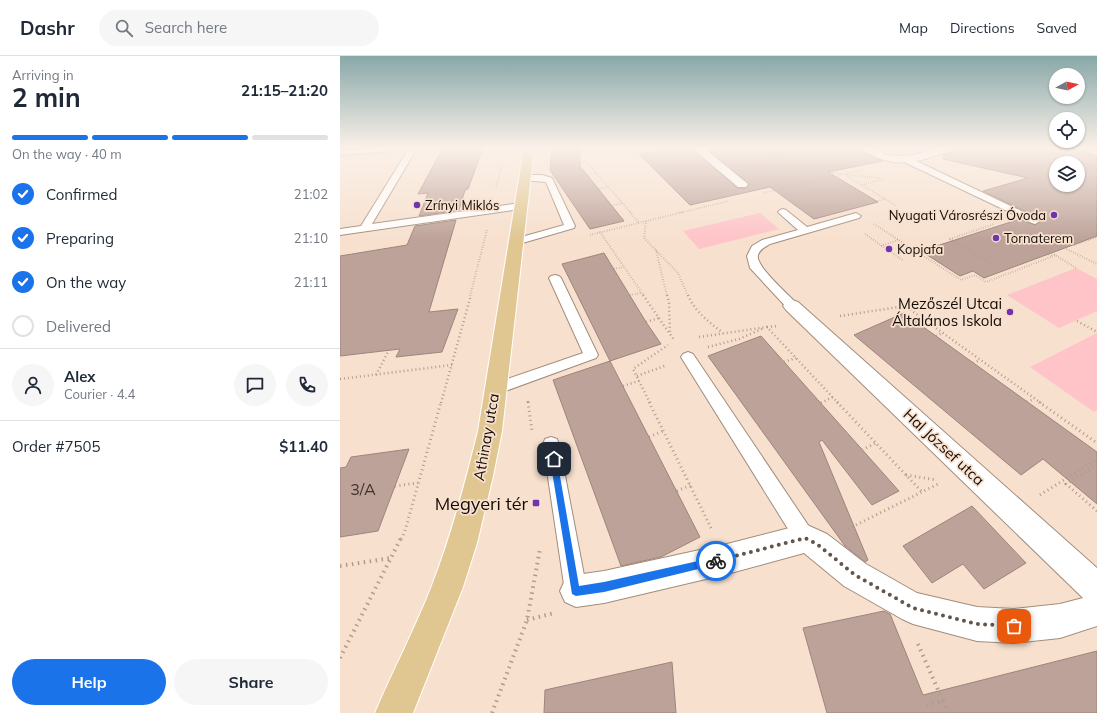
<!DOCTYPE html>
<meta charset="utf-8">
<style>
body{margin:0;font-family:Mulish,sans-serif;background:#f6f6f7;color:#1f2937;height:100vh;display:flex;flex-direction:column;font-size:15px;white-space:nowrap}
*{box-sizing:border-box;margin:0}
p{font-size:13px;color:#747a83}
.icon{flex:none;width:22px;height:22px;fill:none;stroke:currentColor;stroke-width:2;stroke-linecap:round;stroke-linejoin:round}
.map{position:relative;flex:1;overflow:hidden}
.panel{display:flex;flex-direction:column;background:#fff;width:340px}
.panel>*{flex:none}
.needle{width:26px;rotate:82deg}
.tools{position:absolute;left:709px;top:12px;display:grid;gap:8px}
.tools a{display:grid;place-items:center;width:36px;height:36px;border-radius:50%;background:#fff;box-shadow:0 1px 3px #0004;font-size:20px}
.pin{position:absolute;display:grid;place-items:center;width:34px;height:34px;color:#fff;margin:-17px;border-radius:8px;box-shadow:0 2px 6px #0006}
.courier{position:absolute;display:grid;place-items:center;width:40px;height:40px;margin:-20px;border:3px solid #1a73e8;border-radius:50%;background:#fff;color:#222;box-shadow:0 1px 5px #0007}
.overview em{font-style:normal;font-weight:700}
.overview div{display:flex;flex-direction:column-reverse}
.overview{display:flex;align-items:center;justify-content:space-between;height:68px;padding:0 12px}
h1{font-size:26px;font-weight:700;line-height:30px}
.bar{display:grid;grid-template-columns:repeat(4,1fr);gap:6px 4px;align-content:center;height:48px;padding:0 12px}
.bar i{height:5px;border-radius:3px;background:#e0e1e3}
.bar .active{background:#1a73e8}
.bar p{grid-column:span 4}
.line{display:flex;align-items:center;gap:10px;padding:0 12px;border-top:1px solid #e0e1e3}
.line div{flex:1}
.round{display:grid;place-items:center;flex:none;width:42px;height:42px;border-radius:21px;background:#f6f6f7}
ol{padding:0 12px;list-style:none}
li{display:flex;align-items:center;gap:12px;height:44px}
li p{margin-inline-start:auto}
li .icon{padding:4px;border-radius:50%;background:#1a73e8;color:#fff;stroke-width:4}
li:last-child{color:#747a83}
li i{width:22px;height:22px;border:2px solid #e0e1e3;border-radius:50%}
.action{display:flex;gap:8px;margin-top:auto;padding:8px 12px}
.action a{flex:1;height:46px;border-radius:24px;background:#1a73e8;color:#fff;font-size:16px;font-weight:700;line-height:46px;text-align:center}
.action a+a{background:#f6f6f7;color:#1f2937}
header{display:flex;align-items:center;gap:24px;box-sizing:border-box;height:56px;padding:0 20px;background:#fff;border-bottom:1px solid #e0e1e3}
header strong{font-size:19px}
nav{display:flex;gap:22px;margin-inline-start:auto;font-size:14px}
.search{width:280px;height:36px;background:#f6f6f7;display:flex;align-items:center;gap:10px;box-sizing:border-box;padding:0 14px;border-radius:22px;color:#747a83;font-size:15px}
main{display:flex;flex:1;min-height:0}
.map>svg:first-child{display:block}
.green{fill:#fec4c8}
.building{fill:#bda299;stroke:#9f847c;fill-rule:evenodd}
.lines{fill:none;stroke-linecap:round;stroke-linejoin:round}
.service-casing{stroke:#a28d7c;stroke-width:2}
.minor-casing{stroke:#a28d7c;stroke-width:2}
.primary-casing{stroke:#fff;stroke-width:2}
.path-far4{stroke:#ae9c8e;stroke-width:1.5;stroke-dasharray:0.5 1.5;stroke-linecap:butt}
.path-far3{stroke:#ae9c8e;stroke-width:2;stroke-dasharray:0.5 2;stroke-linecap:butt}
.path-far2{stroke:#ae9c8e;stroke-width:2.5;stroke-dasharray:1 3;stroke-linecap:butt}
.path-far1{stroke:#ae9c8e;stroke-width:3;stroke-dasharray:1 3.5;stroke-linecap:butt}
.path{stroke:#ae9c8e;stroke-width:4;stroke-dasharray:1.5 4.5;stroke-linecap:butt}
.service{fill:#fff;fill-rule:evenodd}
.minor{fill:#fff;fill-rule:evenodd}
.primary{fill:#e0c792;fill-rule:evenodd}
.route{fill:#1a73e8}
.done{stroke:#62554b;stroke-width:4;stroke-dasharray:0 7.2}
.poi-dot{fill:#7134aa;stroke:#f7e0ce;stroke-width:1.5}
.labels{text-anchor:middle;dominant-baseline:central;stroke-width:3.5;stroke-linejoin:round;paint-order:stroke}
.far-poi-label{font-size:13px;fill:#120a05;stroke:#f7e0ce;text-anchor:start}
.poi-label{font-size:15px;fill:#120a05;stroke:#f7e0ce;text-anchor:end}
.street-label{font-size:15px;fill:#120a05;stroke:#f7e0ce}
.near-number-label{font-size:16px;fill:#3d302a}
.near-poi-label{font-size:18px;fill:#120a05;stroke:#f7e0ce;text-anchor:end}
</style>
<header>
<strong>Dashr</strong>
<div class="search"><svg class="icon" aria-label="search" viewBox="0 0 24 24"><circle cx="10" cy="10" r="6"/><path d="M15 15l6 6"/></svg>Search here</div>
<nav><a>Map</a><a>Directions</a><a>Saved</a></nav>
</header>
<main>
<section class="panel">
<div class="overview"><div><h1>2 min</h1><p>Arriving in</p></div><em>21:15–21:20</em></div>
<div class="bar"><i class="active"></i><i class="active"></i><i class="active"></i><i></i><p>On the way · 40 m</p></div>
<ol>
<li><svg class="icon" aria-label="check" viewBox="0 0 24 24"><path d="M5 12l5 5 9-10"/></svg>Confirmed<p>21:02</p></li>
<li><svg class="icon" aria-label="check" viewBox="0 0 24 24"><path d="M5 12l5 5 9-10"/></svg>Preparing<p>21:10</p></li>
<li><svg class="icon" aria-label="check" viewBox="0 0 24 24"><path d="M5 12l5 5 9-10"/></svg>On the way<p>21:11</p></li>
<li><i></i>Delivered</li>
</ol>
<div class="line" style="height:72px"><a class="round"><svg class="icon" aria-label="person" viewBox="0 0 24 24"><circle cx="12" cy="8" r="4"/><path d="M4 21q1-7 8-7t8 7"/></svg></a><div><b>Alex</b><p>Courier · 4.4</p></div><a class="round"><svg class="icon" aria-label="chat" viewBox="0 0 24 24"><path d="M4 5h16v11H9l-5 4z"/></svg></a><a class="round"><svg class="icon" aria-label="phone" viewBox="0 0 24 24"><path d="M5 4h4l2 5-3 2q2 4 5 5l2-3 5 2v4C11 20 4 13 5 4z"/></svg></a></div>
<div class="line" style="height:52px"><div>Order #7505</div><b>$11.40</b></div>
<div class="action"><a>Help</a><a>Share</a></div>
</section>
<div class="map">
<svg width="757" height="657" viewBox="0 0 757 657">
<rect width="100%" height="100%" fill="#f7e0ce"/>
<path class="green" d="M420,157L439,173L359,193L343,175Z
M736,212L757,223V255L719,272L667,239Z
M757,277V354L754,356L690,311Z"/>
<path class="building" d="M103,92H143L128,133L125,134L119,154L79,160L88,137L78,138Z
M212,92H240V110L284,165L250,173L210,114Z
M333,92H351L398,132H406L409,128L366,92H519L520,95L542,105L488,116L538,146L474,163L430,131L350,149L299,98Z
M616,92H734L757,100V180L644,222L633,215L620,220L581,195L680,163L695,169L701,165L699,162L643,135L688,122L603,103L604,99L614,95ZM716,107H738V129H716Z
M116,164L89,256L118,253L102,296L56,301L60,293L0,300V200L67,189L75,170Z
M264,197L306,266L321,288L270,305L222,208Z
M564,257L757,396V448L703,403L681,419L514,279Z
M421,280L559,435L532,449L482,384L479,386L528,504L525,506L505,490L368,300Z
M270,305L360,481L321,501L281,510L213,324Z
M69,393L38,475L0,481V412L6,411L11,401Z
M632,450L686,507L644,533L623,508L592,527L563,490Z
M544,555L550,558L583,639L757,595V657H487L463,572Z
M332,606L336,657H204L205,634Z"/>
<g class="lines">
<g class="service-casing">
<path id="service" d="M39,92H77L32,168L180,147L185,150L180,153L0,179V173L21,170L68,94L0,99V95Z
M562,101H568L698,163L700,165L695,168L692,167L562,105Z
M185,119H202L212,122L235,170L234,172L179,188H171L170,186L171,184L224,169L206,126L182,124L181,122L182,120Z
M443,153L446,154L467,171L516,157L521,160L519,162L430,188C425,191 420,193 418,199C415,210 448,238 456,247L458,250L456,253H448L410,212L407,200L412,190L422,184L458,174L440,158L438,156L440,154Z
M215,219L219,220L221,222L258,299L256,302L160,337L155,339L150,337L147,333L150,329L243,297L209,222L211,220Z
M348,296L353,298L472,475L475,482L472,489L465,492L458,489L341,301L343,298Z
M211,381L217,383L219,388L247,535L244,543L236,546L228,543L225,535L203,388L205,383Z"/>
</g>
<g class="minor-casing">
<path id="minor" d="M352,92H364L408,128L406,131H398Z
M520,92H533L548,99L558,100L573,99L598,92H615L614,94C575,106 560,115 521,94Z
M452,244L458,246L757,512V570L720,582L674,587L637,585L573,568L562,563L504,530L464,497L387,518L264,547L236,551L225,546L220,535L225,524L236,519L264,515L387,488L465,468L487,478L526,508L577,537L637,551L674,553L720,548L743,542L446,254L443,250L446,246Z"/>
</g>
<g class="primary-casing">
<path id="primary" d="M184,92H194L162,375L153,420L137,487L123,531L73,657H35C53,615 74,575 91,532C111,481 125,428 138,375Z"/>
</g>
<path class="path-far4" d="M425,92L475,125
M684,92L725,107
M412,94L422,92
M292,97L317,92
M333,103L340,101
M426,103L439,101
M246,105L291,157
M725,106L734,107
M738,107L757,102
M738,107L757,109
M455,110L501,118
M222,111L247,106
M738,111L757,118
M442,115L456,112
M247,119L256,117
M507,119L540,122
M507,120L522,129L544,123
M522,129L545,143L537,145
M156,132L162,108
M259,133L269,131
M423,137L523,114
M545,143L556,150
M272,150L282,147
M339,157L389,145"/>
<path class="path-far3" d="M290,156L299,167
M306,165L304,182L338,217L348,240
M534,168L621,224L635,219L646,226L716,199
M260,176L304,240
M525,178L564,205
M250,179L343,156
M704,182L757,208
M693,185L736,212
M698,188L692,190L712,200
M734,189L757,181
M541,190L558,184
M316,194L327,240
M651,207L610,183L654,168
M274,213L284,211
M290,239L301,237
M130,240L147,174"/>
<path class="path-far2" d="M303,239L334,284
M327,239L329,247L330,278
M348,239C355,256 369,266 383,277
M500,260L565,250L701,347
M737,265L757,276
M306,266L319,262
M427,271L438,270
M596,280L602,277
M359,281L427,271L498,347
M368,291L399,283L422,273
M444,306L456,302
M633,307L640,304
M36,319L49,294
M297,320L327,309
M0,323L112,309
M283,330L299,325
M188,345V347
M687,346L694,343
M101,347L131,239
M310,347L293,313L328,289
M481,347L493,341"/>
<path class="path-far1" d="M188,346L192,375
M309,346L372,474
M497,346L582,436
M699,346L757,387
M480,347L483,346
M309,381L323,375
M522,394L536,387
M757,409L726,428L757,455
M566,419L597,424
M55,430L78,427
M337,435L351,429
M700,439L757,403
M508,473L600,427
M61,483L65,475L101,346"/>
<path class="path" d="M0,510L51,502
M187,564L214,557
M578,588L603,645L587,649
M0,602L61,482
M603,645L608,657
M152,657L187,564L200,493"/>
<use href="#service" class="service"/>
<use href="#minor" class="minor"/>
<use href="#primary" class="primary"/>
</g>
<linearGradient id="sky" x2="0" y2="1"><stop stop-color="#88a8a8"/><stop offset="0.5" stop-color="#fbf1e9"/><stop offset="1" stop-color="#fbf1e9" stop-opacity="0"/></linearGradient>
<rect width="757" height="184" fill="url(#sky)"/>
<path class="route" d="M214,400L217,403L239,530L264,526L376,501L379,502L381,505L379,508L264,536L236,540L232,538L210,403Z"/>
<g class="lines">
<path class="done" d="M376,505L465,482L477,488L515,519L573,552L637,568L674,570"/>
</g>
<g class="poi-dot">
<circle cx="77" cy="149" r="4"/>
<circle cx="714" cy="159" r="4"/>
<circle cx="656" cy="182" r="4"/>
<circle cx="549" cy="193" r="4"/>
<circle cx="670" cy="256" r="4"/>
<rect x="192" y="443" width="8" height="8" rx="2"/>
</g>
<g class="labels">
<g class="far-poi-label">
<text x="85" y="149">Zrínyi Miklós</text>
<text x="706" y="159" text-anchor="end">Nyugati Városrészi Óvoda</text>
<text x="664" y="182">Tornaterem</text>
<text x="557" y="193">Kopjafa</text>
</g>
<g class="poi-label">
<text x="662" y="247">Mezőszél Utcai<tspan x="662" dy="17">Általános Iskola</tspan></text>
</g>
<g class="street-label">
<text transform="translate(146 381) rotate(-80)">Athinay utca</text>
<text transform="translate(604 391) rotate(43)">Hal József utca</text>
</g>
<g class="near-number-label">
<text x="23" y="433">3/A</text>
</g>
<g class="near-poi-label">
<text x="188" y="447">Megyeri tér</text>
</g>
</g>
</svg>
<div class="tools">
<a><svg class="needle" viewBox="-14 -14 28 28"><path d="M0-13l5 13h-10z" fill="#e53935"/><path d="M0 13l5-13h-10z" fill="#747a83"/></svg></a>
<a><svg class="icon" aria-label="locate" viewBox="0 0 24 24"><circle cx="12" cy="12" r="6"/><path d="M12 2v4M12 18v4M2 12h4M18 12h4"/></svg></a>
<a><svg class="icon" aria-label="layers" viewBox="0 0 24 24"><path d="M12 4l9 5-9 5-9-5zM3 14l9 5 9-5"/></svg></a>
</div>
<div class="pin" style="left:674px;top:570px;background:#ea580c"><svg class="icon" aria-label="bag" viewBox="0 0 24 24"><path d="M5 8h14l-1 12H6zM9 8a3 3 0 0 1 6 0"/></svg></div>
<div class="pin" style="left:214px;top:403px;background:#1f2937"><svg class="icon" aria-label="home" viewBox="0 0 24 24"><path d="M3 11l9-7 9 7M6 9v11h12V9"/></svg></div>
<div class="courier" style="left:376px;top:505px"><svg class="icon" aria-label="bike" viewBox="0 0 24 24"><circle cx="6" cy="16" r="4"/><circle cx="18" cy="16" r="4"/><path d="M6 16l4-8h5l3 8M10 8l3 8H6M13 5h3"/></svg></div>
</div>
</main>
